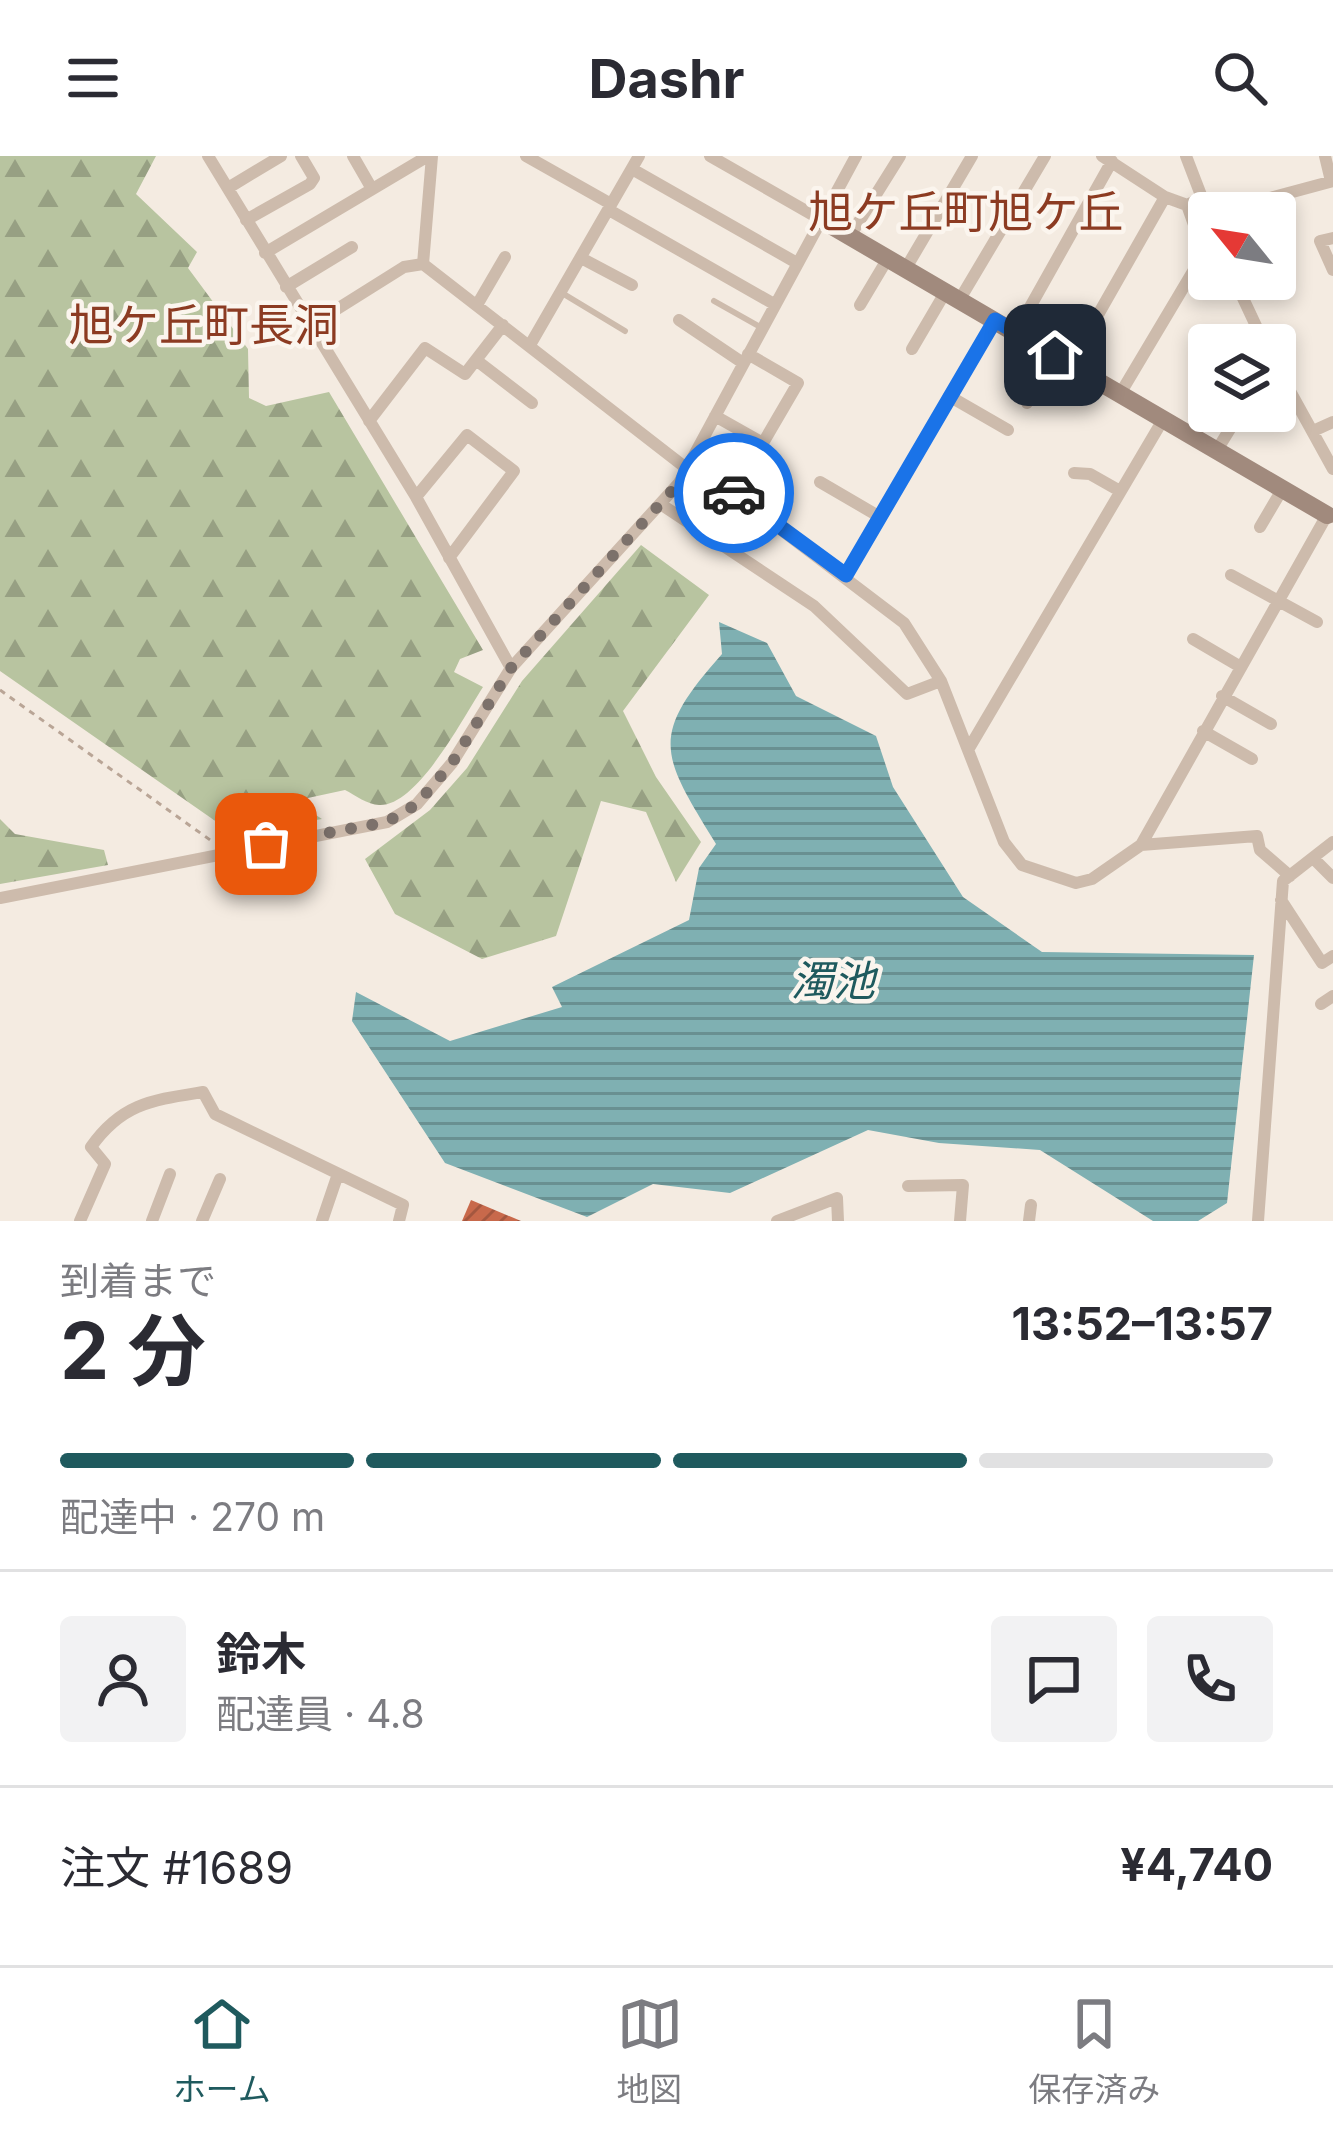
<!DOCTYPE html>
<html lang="ja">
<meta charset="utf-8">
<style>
body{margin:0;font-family:Inter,"Noto Sans JP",sans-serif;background:#f2f2f3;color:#2b2b33;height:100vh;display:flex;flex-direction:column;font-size:45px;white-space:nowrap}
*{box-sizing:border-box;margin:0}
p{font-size:39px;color:#7c7c81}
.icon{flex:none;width:66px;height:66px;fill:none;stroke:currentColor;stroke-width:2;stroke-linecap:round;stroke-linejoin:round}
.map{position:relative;height:1065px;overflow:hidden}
.panel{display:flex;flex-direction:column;background:#fff;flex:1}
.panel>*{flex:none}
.needle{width:78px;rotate:300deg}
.fabs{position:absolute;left:1188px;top:36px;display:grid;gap:24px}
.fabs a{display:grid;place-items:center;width:108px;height:108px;border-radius:12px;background:#fff;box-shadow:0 6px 18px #0003;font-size:60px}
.pin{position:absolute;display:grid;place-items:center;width:102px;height:102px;color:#fff;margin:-51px;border-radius:24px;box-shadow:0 6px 18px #0006}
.courier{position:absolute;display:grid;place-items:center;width:120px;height:120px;margin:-60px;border:9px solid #1a73e8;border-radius:50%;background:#fff;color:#222;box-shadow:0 3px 15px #0007}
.summary em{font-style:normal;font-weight:700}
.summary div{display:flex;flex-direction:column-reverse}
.summary{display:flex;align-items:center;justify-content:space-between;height:204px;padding:0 60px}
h1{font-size:78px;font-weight:700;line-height:90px}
.bar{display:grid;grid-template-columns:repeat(4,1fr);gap:18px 12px;align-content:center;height:144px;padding:0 60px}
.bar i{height:15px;border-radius:9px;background:#e1e1e2}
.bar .current{background:#1f5a5e}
.bar p{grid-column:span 4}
.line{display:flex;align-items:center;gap:30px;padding:0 60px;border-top:3px solid #e1e1e2}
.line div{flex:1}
.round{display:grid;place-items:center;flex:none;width:126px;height:126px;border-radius:12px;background:#f2f2f3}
header{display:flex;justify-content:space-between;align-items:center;height:156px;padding:0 60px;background:#fff;font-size:54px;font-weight:700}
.tabs{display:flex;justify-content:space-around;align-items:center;height:168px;border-top:3px solid #e1e1e2;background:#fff;font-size:33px;color:#7c7c81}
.tabs a{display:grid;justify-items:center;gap:6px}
.tabs .current{color:#1f5a5e}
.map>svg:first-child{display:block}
.forest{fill:url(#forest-firs)}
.water{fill:url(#water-rules)}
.building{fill:url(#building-hatch)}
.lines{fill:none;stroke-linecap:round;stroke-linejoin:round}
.path{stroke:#b9a596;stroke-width:3;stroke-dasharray:6 6;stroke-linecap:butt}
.lane{stroke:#cdbbac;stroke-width:6}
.street{stroke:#cdbbac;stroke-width:12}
.secondary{stroke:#a18a7d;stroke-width:18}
.done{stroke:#7c716b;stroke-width:12;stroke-dasharray:0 21.6}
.route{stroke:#1a73e8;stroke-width:15}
.labels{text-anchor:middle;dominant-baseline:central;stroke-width:9;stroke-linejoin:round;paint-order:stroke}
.water-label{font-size:42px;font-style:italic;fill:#1f5a5e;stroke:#fbf5ee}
.quarter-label{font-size:45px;fill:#8c3b22;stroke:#fbf5ee}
</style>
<header><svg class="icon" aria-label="menu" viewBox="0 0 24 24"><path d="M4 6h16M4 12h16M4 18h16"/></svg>Dashr<svg class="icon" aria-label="search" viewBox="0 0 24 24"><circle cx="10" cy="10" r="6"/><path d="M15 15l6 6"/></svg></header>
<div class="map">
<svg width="1333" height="1065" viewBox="0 0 1333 1065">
<defs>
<pattern id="forest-firs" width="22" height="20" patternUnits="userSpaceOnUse" patternTransform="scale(3)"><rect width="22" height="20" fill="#b8c4a0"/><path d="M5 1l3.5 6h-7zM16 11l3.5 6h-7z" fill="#97a083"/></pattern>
<pattern id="water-rules" width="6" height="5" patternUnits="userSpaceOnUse" patternTransform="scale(3)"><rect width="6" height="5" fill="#7fb0b2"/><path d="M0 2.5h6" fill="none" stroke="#699091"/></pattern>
<pattern id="building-hatch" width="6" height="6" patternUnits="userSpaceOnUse" patternTransform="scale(3)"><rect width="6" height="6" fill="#c8694b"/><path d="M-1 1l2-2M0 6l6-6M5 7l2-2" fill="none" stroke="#a4573f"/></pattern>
</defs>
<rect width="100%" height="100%" fill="#f4ebe1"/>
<path class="forest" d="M0,0H156L136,38L197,96L188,112L248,193L249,242L266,250L329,236L483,494L460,503L454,516L483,531C463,562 417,651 379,649C368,649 355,639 345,634L294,645L322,663L234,678L0,515Z
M641,389L709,439L623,555L656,621L701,686L676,726L646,656L601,645L556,780L482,803L395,758L365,703L430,654L467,612L522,525Z
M0,663L15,678L104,694L108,709L0,728Z"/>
<path class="water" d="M719,466L767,487L796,540L876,580L893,631L963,741L1042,796L1254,799L1227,1047L1198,1065H1153L1040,994L939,987L868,974L730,1037L653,1028L587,1061L445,1007L352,865L356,836L450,885L562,851L552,831L689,764L699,712L716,688C661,598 648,581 722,498Z"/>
<path class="building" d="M471,1044L521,1065H462Z"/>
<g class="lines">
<path class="path" d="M0,534L213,686"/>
<path class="lane" d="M562,137L625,175
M714,145L762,172"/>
<path class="street" d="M208,0L416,341L511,512
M353,0L372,33
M526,0L611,48
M710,0L820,63
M1102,0L1165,41L1187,49L1202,42
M1186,0L1209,60
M1325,0L1331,25
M632,13L797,107
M228,32L281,0
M609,54L774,148
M1214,57L1333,25
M246,64L310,28L314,22L301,0
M850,80L900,0
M1333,82L1320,85L1333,114
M265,97L428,0
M581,102L632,129
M423,108L432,0
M906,112L972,0
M1234,123L1265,189
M286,131L352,91
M960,143L1045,0
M477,149L505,101
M860,149L888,102
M679,164L743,207
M310,170L404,111L423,108L686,312
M1016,176L1112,5
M530,189L639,0
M912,193L946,135
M476,204L532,247
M1070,208L1165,41
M1275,208L1333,313
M1120,238L1204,97L1187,49
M949,240L1008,274
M1027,247L1055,198
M715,260L763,287L798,227L748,198
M369,265L425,192L465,218L503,169
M1313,275L1333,266
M1217,294L1241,255
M1074,317L1090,318L1120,335
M820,326L880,361
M679,327L704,322L721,328L904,467L941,525L1004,686L1022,709L1076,727L1092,723L1141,689L1327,359L1332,361
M416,341L467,279L514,315L449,402
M662,349L814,450L907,538L941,525
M1260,371L1283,332
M846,419L995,164
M1231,419L1317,466
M1193,483L1239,510
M1222,540L1271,568
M1203,575L1252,603
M968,594L1164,262
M1141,689L1257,680L1260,694L1290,720
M1313,702L1333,722
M0,742L387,666L417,648L452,607L511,512L679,327L856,0
M1281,744L1322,807L1333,800
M1321,848L1333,840
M908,1030L963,1029L960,1065
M80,1065L105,1008L91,991C122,947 153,944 203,936L215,958L403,1049L399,1065
M152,1065L170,1018
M202,1065L220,1023
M322,1065L338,1018
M777,1065L837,1042L838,1065
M1029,1065L1031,1049
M1258,1065L1283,725L1333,686"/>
<path class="secondary" d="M820,63L1327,359"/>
</g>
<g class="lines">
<path class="done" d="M266,688L387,666L417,648L452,607L511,512L679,327L704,322L734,337"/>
<path class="route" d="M734,337L846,419L995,164L1055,199"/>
</g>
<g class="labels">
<g class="water-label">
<text x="833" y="824">濁池</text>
</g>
<g class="quarter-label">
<text x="966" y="55">旭ケ丘町旭ケ丘</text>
<text x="204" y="168">旭ケ丘町長洞</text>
</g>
</g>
</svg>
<div class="fabs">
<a><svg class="needle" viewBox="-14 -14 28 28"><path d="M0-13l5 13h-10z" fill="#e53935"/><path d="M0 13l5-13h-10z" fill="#7c7c81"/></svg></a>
<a><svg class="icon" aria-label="layers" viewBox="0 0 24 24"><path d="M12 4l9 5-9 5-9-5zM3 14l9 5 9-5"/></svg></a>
</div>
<div class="pin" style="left:266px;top:688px;background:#ea580c"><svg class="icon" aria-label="bag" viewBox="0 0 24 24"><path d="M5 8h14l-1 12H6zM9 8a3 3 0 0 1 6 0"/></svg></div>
<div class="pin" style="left:1055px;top:199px;background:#1f2937"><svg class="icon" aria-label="home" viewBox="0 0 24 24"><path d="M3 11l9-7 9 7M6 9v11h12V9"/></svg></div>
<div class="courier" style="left:734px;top:337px"><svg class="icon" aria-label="car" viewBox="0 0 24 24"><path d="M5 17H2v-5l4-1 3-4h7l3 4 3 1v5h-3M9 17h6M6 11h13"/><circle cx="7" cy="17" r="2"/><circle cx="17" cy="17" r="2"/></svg></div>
</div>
<section class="panel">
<div class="summary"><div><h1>2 分</h1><p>到着まで</p></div><em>13:52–13:57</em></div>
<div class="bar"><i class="current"></i><i class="current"></i><i class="current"></i><i></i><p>配達中 · 270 m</p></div>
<div class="line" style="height:216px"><a class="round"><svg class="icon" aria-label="person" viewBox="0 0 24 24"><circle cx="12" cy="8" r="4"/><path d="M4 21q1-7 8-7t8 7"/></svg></a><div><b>鈴木</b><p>配達員 · 4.8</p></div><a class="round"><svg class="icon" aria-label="chat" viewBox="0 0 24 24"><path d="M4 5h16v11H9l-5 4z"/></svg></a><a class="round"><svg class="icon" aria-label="phone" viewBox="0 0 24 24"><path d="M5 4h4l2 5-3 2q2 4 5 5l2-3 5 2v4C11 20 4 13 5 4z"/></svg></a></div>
<div class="line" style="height:156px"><div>注文 #1689</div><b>¥4,740</b></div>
</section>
<nav class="tabs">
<a class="current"><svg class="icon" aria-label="home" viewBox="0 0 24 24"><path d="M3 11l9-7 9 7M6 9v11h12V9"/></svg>ホーム</a>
<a><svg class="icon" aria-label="map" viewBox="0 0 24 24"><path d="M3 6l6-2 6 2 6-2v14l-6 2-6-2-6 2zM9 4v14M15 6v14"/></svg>地図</a>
<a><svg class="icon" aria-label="saved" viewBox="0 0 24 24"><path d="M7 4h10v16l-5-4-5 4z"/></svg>保存済み</a>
</nav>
